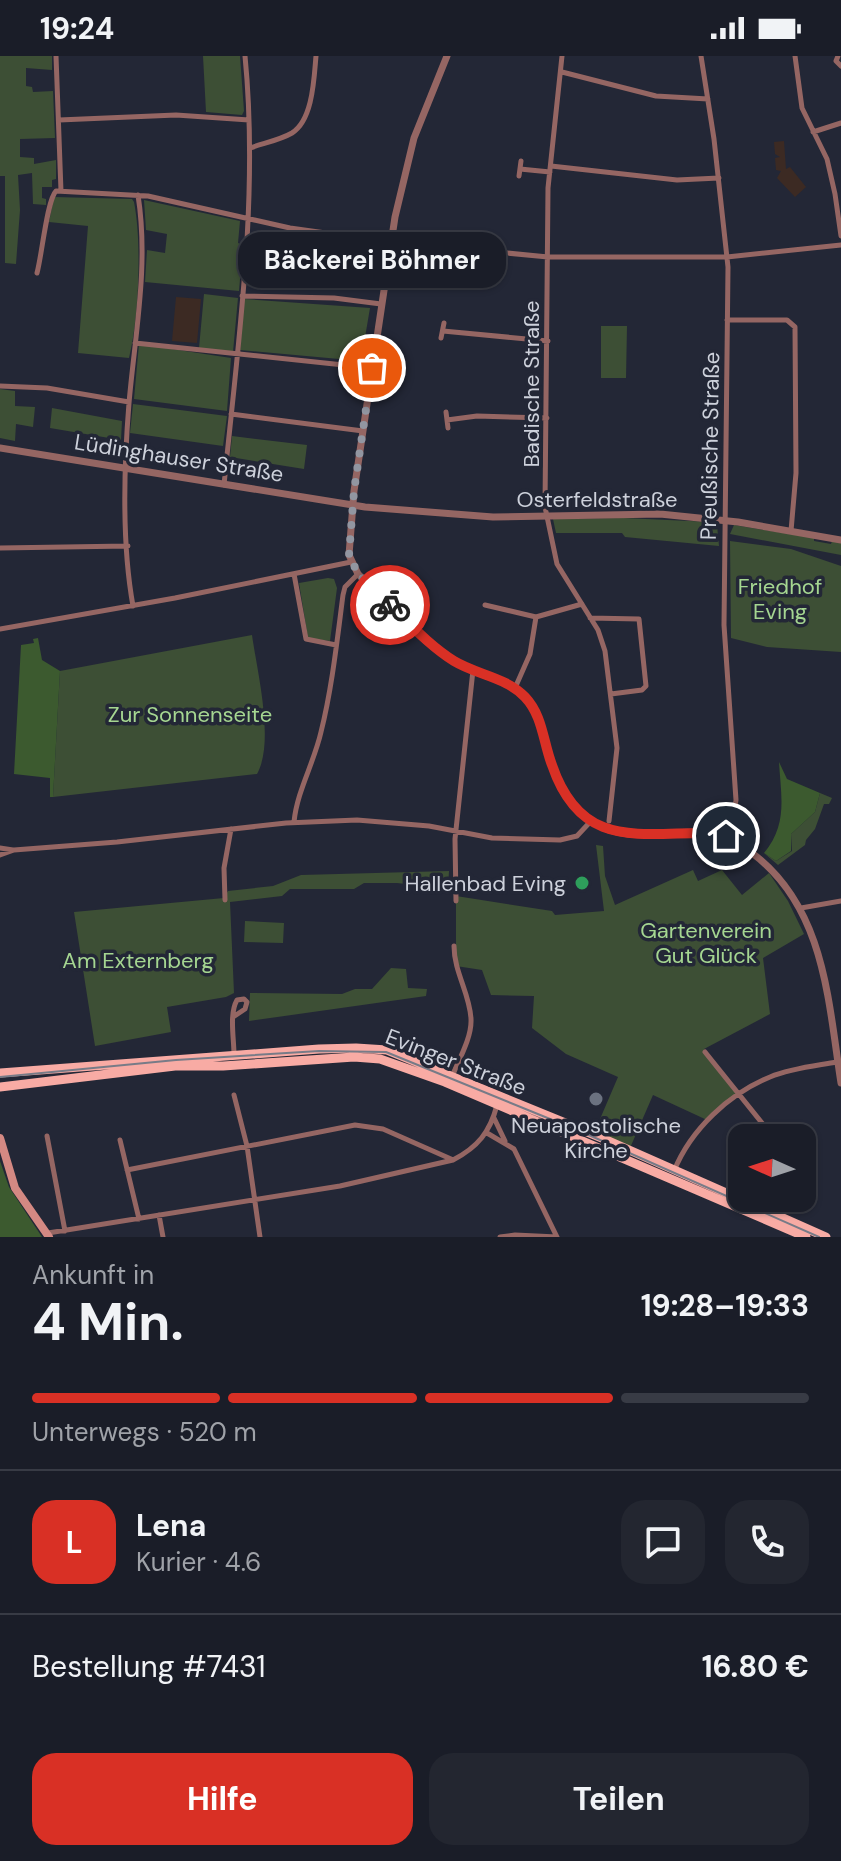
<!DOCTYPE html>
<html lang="de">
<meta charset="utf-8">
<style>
body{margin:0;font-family:"DM Sans",sans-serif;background:#232630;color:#f1f3f6;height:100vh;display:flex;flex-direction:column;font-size:30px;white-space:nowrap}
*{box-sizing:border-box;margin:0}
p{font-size:26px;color:#9fa2a8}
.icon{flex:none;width:44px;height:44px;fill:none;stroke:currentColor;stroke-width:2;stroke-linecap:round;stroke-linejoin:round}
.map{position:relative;height:1181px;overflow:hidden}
.side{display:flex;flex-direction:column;background:#1a1d28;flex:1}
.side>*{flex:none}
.needle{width:52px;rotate:273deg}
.controls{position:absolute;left:728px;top:1068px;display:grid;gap:16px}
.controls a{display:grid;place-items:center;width:88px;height:88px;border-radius:16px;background:#1a1d28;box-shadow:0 2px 6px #0004,0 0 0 2px #383b45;font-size:40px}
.pin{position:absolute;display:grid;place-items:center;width:68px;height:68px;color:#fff;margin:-34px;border:4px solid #fff;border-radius:50%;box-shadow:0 2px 8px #0007}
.courier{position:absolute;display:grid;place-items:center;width:80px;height:80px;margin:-40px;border:6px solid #d93025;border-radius:50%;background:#fff;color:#222;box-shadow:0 2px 10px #0007}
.bubble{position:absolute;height:56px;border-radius:24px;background:#1a1d28;box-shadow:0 2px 6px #0004,0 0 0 2px #383b45;font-size:26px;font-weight:700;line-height:56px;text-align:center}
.overview em{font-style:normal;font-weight:700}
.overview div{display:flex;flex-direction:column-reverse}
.overview{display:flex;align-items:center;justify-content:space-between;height:136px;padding:0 32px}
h1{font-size:52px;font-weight:700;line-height:60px}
.bar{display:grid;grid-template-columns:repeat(4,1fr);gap:12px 8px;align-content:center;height:96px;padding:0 32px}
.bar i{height:10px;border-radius:6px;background:#383b45}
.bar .current{background:#d93025}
.bar p{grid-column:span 4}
.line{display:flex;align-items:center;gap:20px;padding:0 32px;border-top:2px solid #383b45}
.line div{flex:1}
.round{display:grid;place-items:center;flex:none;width:84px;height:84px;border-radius:24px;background:#232630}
.action{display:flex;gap:16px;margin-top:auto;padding:16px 32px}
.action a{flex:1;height:92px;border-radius:24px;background:#d93025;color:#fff;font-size:32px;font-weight:700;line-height:92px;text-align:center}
.action a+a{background:#232630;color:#f1f3f6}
.status{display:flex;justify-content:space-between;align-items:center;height:56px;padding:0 40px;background:#1a1d28;direction:ltr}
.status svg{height:22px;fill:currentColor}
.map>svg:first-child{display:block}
.industrial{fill:#3c2a23}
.green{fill:#3d4f35}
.forest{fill:#3c5a2f}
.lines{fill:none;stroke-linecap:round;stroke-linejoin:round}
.minor{stroke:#956663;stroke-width:5}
.tertiary{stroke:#956663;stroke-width:7}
.secondary{stroke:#d48983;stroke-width:8}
.primary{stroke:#f8aba4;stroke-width:9}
.tram{stroke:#777b87;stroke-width:2}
.done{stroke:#9296a1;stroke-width:8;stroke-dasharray:0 14.4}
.route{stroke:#d93025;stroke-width:10}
.leisure-dot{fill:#2e9e5b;stroke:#232736;stroke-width:3}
.worship-dot{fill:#6b7280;stroke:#232736;stroke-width:3}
.labels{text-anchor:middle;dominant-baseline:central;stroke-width:7;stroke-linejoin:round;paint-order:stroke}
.street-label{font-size:22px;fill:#cdd1db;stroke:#232736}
.park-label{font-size:22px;fill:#a5d691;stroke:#232736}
.poi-label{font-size:22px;fill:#cdd1db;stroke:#232736;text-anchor:end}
</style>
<div class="status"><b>19:24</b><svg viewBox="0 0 49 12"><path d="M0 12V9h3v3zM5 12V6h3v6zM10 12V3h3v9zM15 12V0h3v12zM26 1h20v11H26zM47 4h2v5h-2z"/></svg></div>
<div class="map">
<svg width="841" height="1181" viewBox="0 0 841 1181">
<rect width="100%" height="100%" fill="#232736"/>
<path class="industrial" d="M784,85L786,113L790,111L806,131L795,141L777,122L781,115L776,114L775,102L780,101L775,98L774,86Z
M176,241L201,243L197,287L172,285Z"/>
<path class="green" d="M0,0H52V14L26,12V30L32,31L33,36L53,35L55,82L20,83V101L34,102V108L56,104V123L52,124V131H42V142L46,143V149L33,148L32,117L18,119L20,154L16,208L5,207V120H0Z
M203,0H240L244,55L242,59L206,56Z
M54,141L132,143L134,146C142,186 139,262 129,302L78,297L88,170L49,166Z
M144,144L240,165L238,187L243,189L239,235L145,226L147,194L165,197L167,178L146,174Z
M204,238L238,242L233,296L199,292Z
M244,243L370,252L361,305L240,294Z
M601,270H627L626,322H601Z
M139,288L231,302L227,355L134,343Z
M0,333L15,335V350L35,351L33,371L16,368L15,385L0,382Z
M133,348L227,360L223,390L130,377Z
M52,352L122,365L121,384L50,372Z
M232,380L307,389L304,413L230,401Z
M624,462L712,466L717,469L719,490L625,481L622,477H556L553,463Z
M734,469L814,482V485L831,488L832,485L841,487V499L730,478Z
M730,485L791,493L841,510V596L767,591L731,582Z
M328,522L334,523L337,532L330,585L308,582L299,527Z
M252,579C257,615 275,686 257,718L53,741L60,615Z
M820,737L832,742L829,748H824L815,773L806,784L805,789L778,809L764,797L776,805L792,795L791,778L815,756Z
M596,789L603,790L605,820L615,849L693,814L698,825L722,814L742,839L769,817L788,845L804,878L763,902L770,958L704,993L740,1039L707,1064L653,1039L630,1092L594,1077L618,1021L566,998L532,972L534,940L491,939L482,914L456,910V840L552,855L555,859L604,855Z
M449,815L448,833L397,827H364L354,833H290L282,840L230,846L234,937L226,941L167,951L171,976L95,990L74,856L224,842L228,835L273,830L301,819Z
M245,865L284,867L283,887L244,886Z
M391,912L406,913L408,932L427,933L426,940L249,965L250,937L342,938L355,933H372Z"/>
<path class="forest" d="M38,582L42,604L60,615L53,741H50V722L14,718L21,589L34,587L33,583Z
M779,706L787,723L820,737L815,756L791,778V795L776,805L764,797C788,768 781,741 779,706Z
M0,1105L9,1131L42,1181H0Z"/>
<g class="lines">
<path class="minor" d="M56,0L61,135
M562,0L548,132L545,451L557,508L598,574L605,595L617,692L609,765
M701,0L714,83L728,211L724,569L736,744L733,764L726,780
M795,0L802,52L827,103L835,138L841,180
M838,0L836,5L841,10
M562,16L656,40L708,43
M59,64L176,59L249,64
M813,76L841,67
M250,92C264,87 280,84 292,77C313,64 314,22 316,0
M551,110L677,124L719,122
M520,113L550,116
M519,120L521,105
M37,217C42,199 47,144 56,135L148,140L290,172L383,185L548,201H727L841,189
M242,240L334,242L381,248
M727,264H787L795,271L796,417L791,475
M443,275L548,285
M441,282L444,267
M135,287L372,312
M0,330L47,332L129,346
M446,356L448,372
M231,358L363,375
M447,364L477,360L547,362
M224,429C238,287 259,142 245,0
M0,492L128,490
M294,518L306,583L336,589
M485,549L536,561L582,548
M133,550C122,489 124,409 129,347C135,278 149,209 138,139
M590,562L639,563L646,630L642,634L611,638
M0,573L175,542L351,506
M515,632L530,598L536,561
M294,766C297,735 314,707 321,676C332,632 337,585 343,539L345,531L358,518
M0,792L13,794
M0,799L14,794L117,786L286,767L357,764L429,770L492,782L560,784L577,780L591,765
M225,844L224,812L231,773
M456,845L455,783L473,614
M801,852L841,845
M233,961L245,953L247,946L244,943L237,944C229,958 234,982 234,999
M705,996L774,1082
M451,1023C458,1005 472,982 471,963C470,938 454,916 454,890
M234,1039L247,1090L260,1181
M494,1062L505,1085
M487,1077L514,1093L557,1181
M47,1080L65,1175
M120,1084L139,1163
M127,1114L355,1069L383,1073L451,1103
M674,1115C691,1073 729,1038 770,1021C792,1012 815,1010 837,1006
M802,1138L805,1146
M159,1159L163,1181
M48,1177L340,1130L453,1104C478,1091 490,1076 497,1049
M500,1181L515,1179L557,1181"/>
<path class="tertiary" d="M447,0L414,82L395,161L354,435L349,499L358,518C388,547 417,582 452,604C476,619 507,621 527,643C541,659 543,679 549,699C555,724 569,748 590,764C620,787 662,776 697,776C720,776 733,783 752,797C825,852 828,944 841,1027
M0,392L365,451L493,461L660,458L738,466L841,484"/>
<path class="secondary" d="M0,1082L15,1132L49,1181"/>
<path class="primary" d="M0,1017L319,993L356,992L387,994L602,1082L826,1181
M0,1031L175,1010H223L354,1001L380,1003L445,1026L806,1181"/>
<path class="tram" d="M0,1021L176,1004L319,995L386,996L582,1076L819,1181"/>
</g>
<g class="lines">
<path class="done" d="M372,312L354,435L349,499L358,518L390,549"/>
<path class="route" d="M390,549C410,568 430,590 454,605C477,619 506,621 525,641C543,660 543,686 552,709C582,797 643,775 716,777L726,780"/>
</g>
<circle class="leisure-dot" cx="582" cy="827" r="8"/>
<circle class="worship-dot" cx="596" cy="1043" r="8"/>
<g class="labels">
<g class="street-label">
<text transform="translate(531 328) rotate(-90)">Badische Straße</text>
<text transform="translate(710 390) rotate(-89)">Preußische Straße</text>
<text transform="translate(179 402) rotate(9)">Lüdinghauser Straße</text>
<text x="597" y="443">Osterfeldstraße</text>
<text transform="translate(456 1006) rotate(21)">Evinger Straße</text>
</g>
<g class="park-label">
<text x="780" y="530">Friedhof<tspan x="780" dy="25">Eving</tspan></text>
<text x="190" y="658">Zur Sonnenseite</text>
<text x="706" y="874">Gartenverein<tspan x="706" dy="25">Gut Glück</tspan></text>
<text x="138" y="904">Am Externberg</text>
</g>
<g class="poi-label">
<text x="566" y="827">Hallenbad Eving</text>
<text x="596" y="1069" text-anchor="middle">Neuapostolische<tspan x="596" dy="25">Kirche</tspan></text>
</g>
</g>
</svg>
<div class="controls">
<a><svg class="needle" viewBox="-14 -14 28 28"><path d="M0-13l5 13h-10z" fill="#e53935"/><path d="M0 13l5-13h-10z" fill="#9fa2a8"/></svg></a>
</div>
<div class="pin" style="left:372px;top:312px;background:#ea580c"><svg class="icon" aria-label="bag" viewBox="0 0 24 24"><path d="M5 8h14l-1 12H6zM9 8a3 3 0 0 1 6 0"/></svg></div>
<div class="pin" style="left:726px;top:780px;background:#1f2937"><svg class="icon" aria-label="home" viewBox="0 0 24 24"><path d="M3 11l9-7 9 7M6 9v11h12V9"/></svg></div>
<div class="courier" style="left:390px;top:549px"><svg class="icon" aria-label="bike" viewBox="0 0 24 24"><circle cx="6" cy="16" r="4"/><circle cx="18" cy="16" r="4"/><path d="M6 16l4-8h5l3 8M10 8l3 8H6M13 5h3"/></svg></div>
<div class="bubble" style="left:238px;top:176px;width:268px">Bäckerei Böhmer</div>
</div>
<section class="side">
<div class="overview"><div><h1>4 Min.</h1><p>Ankunft in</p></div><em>19:28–19:33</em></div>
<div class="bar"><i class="current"></i><i class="current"></i><i class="current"></i><i></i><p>Unterwegs · 520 m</p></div>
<div class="line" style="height:144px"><b class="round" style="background:#d93025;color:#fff">L</b><div><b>Lena</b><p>Kurier · 4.6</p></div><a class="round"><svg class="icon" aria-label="chat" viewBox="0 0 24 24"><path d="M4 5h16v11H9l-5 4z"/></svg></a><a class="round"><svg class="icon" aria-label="phone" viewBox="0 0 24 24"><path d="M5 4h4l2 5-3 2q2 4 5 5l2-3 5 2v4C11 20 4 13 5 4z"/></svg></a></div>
<div class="line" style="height:104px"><div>Bestellung #7431</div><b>16.80 €</b></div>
<div class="action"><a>Hilfe</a><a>Teilen</a></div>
</section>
